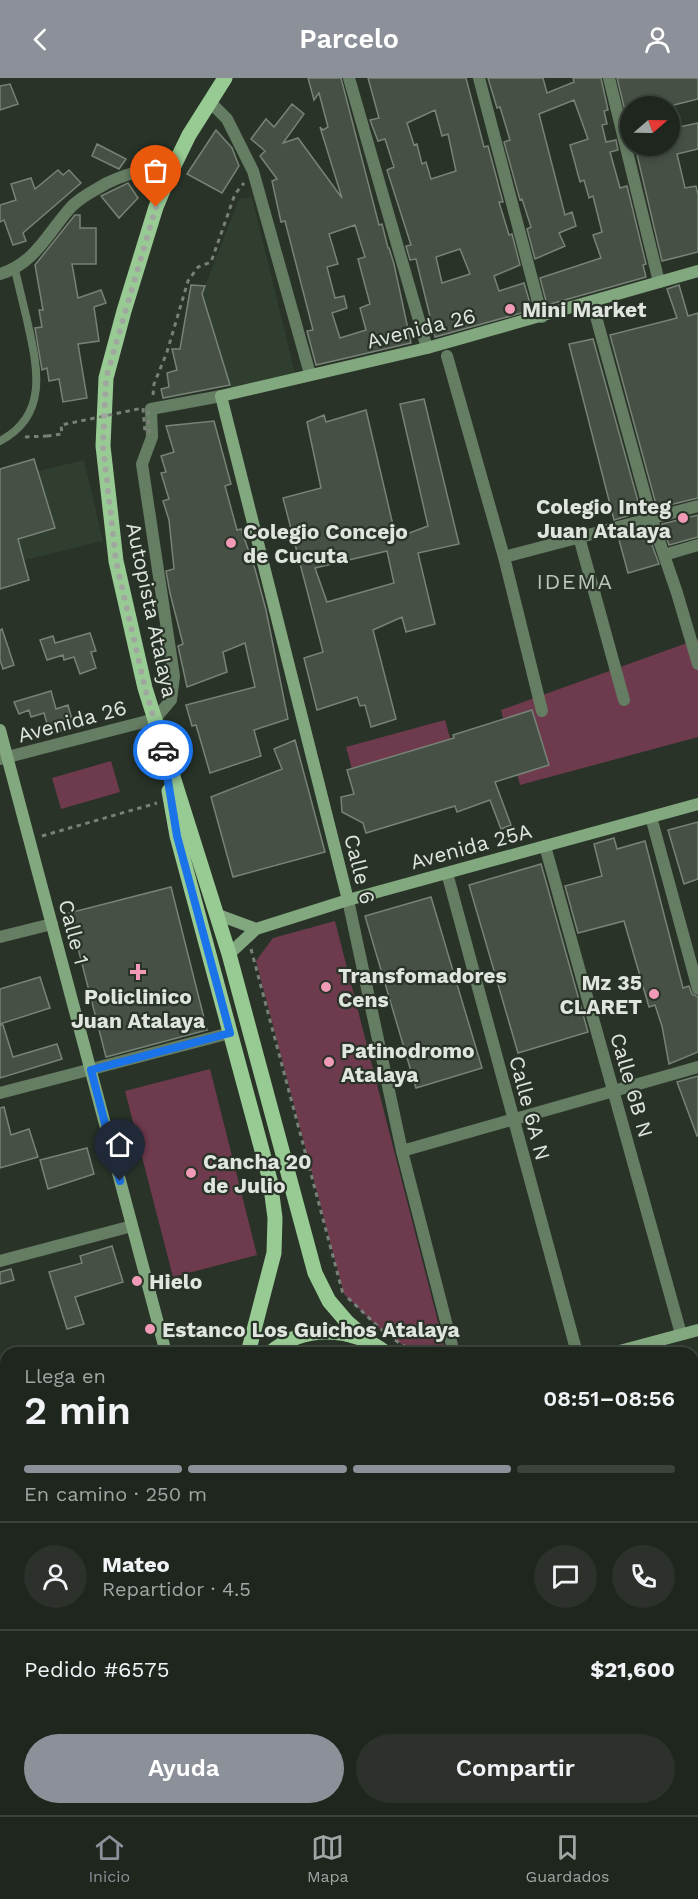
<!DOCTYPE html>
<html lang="es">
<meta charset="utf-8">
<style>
body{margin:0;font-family:"Work Sans",sans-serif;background:#2c322b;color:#f1f3f6;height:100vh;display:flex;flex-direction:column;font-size:22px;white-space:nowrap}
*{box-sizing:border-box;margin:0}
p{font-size:20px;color:#a1a5a4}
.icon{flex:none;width:33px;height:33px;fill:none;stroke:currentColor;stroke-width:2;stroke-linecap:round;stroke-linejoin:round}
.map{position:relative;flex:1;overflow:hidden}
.side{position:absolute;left:0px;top:1269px;width:699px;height:468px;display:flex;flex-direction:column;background:#1f261e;border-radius:18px 18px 0 0;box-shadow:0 3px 9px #0003,0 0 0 2px #3c433c}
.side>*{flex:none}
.needle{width:39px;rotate:70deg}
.tools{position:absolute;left:620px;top:18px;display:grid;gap:12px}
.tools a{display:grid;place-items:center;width:60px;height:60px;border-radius:50%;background:#1f261e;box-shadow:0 3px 9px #0003,0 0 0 2px #3c433c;font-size:30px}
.pin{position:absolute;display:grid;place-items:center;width:51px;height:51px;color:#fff;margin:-62px -26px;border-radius:50% 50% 50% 0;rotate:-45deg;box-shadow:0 0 6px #0007}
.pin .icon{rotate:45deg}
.courier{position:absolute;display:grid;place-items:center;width:60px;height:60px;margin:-30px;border:4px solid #1a73e8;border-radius:50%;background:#fff;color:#222;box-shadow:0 2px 8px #0007}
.summary em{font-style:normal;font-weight:600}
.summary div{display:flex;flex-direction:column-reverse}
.summary{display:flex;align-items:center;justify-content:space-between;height:102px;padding:0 24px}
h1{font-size:39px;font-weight:600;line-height:45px}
.bar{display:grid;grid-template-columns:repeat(4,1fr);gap:9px 6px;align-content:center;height:72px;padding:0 24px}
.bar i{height:8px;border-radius:4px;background:#3c433c}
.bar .selected{background:#8c9099}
.bar p{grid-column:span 4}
.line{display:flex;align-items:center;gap:15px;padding:0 24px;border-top:2px solid #3c433c}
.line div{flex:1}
.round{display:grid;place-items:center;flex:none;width:63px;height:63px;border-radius:32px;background:#2c322b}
.button{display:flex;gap:12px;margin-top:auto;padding:12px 24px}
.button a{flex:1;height:69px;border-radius:36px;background:#8c9099;color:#fff;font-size:24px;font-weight:600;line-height:69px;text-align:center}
.button a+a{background:#2c322b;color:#f1f3f6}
header{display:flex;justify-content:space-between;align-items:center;height:78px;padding:0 24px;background:#8c9099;color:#fff;font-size:27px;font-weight:600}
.tabs{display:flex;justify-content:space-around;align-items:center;height:84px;border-top:2px solid #3c433c;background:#1f261e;font-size:16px;color:#a1a5a4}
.tabs a{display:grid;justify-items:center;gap:3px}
.tabs .selected{color:#8c9099}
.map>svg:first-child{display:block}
.built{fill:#2f3e2e}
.green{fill:#6e3b4e}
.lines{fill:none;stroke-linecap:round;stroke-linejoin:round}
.canal{stroke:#36011a;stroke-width:15}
.building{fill:#465045;stroke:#778376;stroke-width:1.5;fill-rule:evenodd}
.path{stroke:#788077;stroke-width:3;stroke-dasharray:4.5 4.5;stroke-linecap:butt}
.lane{stroke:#657d63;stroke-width:8}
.street{stroke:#657d63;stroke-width:12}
.secondary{stroke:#82a87f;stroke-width:12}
.primary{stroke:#98ca94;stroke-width:15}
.path-bridge{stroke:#788077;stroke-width:3;stroke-dasharray:4.5 4.5;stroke-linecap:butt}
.done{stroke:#a0a79f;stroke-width:6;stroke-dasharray:0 10.8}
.route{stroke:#1a73e8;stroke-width:8}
.poi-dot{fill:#f09ab7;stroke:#293328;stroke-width:2}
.labels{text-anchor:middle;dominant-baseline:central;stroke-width:4.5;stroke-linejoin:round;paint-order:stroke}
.poi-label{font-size:21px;font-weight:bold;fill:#e0e6df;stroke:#293328;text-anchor:start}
.street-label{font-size:21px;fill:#e0e6df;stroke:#293328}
.neighbourhood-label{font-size:22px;letter-spacing:1.5px;fill:#bac6b8;stroke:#293328}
</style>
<header><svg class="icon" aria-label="back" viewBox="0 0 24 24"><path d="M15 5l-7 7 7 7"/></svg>Parcelo<svg class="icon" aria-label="person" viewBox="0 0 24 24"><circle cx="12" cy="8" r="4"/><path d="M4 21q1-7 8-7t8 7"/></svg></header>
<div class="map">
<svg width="698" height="1737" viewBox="0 0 698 1737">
<rect width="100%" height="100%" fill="#293328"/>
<path class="built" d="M252,119L295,295L232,312L202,216L239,121Z
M84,382L103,463L0,488V402Z"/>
<path class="green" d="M698,561V659L520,707L501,632Z
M445,642L466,716L366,744L346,669Z
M111,683L120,714L61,731L52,700Z
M335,843L446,1275H415L382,1253L344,1216L256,883L273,860Z
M210,991L257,1177L173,1199L125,1013Z
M309,1731H417L419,1737H311Z"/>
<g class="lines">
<path class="canal" d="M693,1287L698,1286"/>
</g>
<path class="building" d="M308,0H341L379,147L382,146L388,170H389L394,186L411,265L316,287L307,253L313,252L285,143L281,144L272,103L277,101L260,78L265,73L251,61L266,41L274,49L292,26L304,36L283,65L298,60L342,120L320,49L323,52L328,49L319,15L314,22ZM355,147L365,179L358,181L370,226L360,230L366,252L340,260L332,235L347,230L344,218L335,220L327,189L338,186L329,156Z
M368,0H466L484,69L488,68L503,124H499L509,157L512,156L520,187L494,198L499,213L524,205L532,232L435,259L416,181L410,182L406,168L411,167L387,92L394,89L385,61L378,63L370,42L379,40ZM435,32L442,58L448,56L456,93L431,101L426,84L422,86L417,66L414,67L407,45ZM460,171L470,196L442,205L436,179Z
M488,0H543L547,15L574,4L573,0H601L608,32L604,33L607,46L602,47L606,64L616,62L618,72L610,74L620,110L627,108L646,186L643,187L646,199L547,227L540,200L601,180L593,157L602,154L593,118L589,120L584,102L580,104L570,67L588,61L574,22L539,36L565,137L572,134L576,148L559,155L565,168L535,181L527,151L531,149L522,121L520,122L504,64L510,62L500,29L497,30Z
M617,0H698V21L670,28L624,29Z
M10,6L18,26L0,32V8Z
M698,45V71L677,76L685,110L696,108L698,117V174L662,183L635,68H669V51Z
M216,52L232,70L239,88L222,115L187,96Z
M97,66L126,81L119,91L92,78Z
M58,92L63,97L69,92L81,105L23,155L26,163L13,167L4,142L0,144V127L16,122L11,106L31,100L35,111Z
M128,105L138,120L119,140L101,118Z
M75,137H80V150H96V186H72L78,220L101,212L106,225L94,229L99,263L78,266L87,320L63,324L59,301L49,303L47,290L42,292L35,250L42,249L39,232H43L35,187Z
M191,207L205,208L202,216L230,307L163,320L161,311L169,309L167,295L177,292L172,271H180Z
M679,207L688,238L698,235V420L657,430L610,257L677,240L667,211Z
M593,261L641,434L614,442L569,266Z
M424,321L459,466L418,475L435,546L406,554L402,539L373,552L396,641L371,649L365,627L360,628L357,619L317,632L304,580L323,574L283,420L321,410L307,344L324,337L326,344L366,332L396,460L428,448L400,326ZM387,473L394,505L327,524L315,490Z
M214,343L231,406L225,408L237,452L241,451L255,491L266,532L288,641L254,652L261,678L210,695L196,647L192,648L186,627L255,609L245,565L223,574L227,594L187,609L178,568L183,566L170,515L166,493L174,491L169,442L163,423L169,421L161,395L166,394L161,378L174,374L166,348Z
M34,381L55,450L18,461L29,502L0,511V391Z
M698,437V459L669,467L662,446Z
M646,450L659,486L628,495L618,458Z
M2,551L14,587L3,591L0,582V552Z
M90,555L96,573L91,574L96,590L80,596L74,579L64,582L63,577L47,582L40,562L53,558L55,565Z
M51,613L56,631L68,627L74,649L50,656L44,635L31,639L29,632L19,636L14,624Z
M532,632L549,687L495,704L511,747L501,751L490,722L457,734L455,728L366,755L363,745L342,734L341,719L354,716L347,692L454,660L453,657Z
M295,662L325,774L233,799L211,719L282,691L274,671Z
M698,744V801L684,806L668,752Z
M614,760L617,771L645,763L683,910L689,908L692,916L698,919V974L669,986L662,948L655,927L649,929L624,843L578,855L565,808L602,798L594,766Z
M541,786L588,954L518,975L469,807Z
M171,809L207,952L106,979L69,835Z
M431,819L482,990L416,1010L365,838Z
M40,899L50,930L0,946V911Z
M0,947H3L13,979L57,966L62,981L0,1000Z
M698,998V1058H697L677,1004Z
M4,1029L11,1057L29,1051L38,1079L0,1090V1030Z
M87,1070L94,1096L48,1111L40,1082Z
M112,1168L123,1204L75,1219L84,1246L67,1251L49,1194L82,1185L80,1178Z
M11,1191L14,1202L0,1206V1194Z"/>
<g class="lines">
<path class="path" d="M153,317L154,306L167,274L188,203L198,189L211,184L235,116L244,105
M25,359L47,358
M42,758L157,725
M251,871L343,1216
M348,1220L385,1255
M395,1262L415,1275
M473,1731L475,1737"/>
<path class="lane" d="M0,363C50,337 37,287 27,242C23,226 19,209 15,192"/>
<path class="street" d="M349,0L427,270
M479,0L542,239
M609,0L659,204
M209,23L227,41L253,93L310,296
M0,196C36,185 48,154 72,128C82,118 95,112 107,105C133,93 141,91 169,98
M592,224L651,439L677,515L698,586
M447,278L504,479L542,633
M579,459L624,622
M664,477L698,467
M504,479L698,428
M0,681L155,641L171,622L174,598L142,386L152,359L151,331L221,318
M651,739L698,911
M545,768L681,1256
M447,795L577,1275
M348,822L402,1073L454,1275
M0,859L52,846
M0,1015L230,955
M402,1073L698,989
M0,1183L132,1148
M0,1342L6,1341
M0,1515L6,1514
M693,1521L698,1520
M0,1525L6,1548
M693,1589L698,1608
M693,1674L698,1673
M0,1675L6,1674
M91,1731L93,1737
M576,1731L578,1737"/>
<path class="secondary" d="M0,652L166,1275
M348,822L221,318L427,270L698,193
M216,836L256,851
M229,876L256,851L348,822L698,726
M612,1275L698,1252
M693,1300L698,1298
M288,1731L290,1737"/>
<path class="primary" d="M225,0L189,57L169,98L156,129L124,233L106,300L103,368L116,483L145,610L229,876L315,1195L329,1223L347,1244L369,1263
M169,713L177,758L270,1102L275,1140L274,1175L248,1275
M270,1275C304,1246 351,1248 386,1275
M437,1731L438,1737
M455,1731L457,1737"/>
<path class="path-bridge" d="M47,358L62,356L61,347L143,330L145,354H149L148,331H151"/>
</g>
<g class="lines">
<path class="done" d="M156,129L106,300L103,368L116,483L145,610L163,672"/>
<path class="route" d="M120,1103L91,992L230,955L177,758L163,672"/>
</g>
<g class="poi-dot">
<circle cx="510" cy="231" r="6"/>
<circle cx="683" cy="440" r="6"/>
<circle cx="231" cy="465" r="6"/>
<path d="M135 885h6v6h6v6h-6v6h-6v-6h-6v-6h6z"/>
<circle cx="326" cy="909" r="6"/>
<circle cx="654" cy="916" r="6"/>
<circle cx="329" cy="984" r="6"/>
<circle cx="191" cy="1095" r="6"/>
<circle cx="137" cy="1203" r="6"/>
<circle cx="150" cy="1251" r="6"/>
</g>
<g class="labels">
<g class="poi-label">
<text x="522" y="231">Mini Market</text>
<text x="671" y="428" text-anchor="end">Colegio Integ<tspan x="671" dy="24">Juan Atalaya</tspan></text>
<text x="243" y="453">Colegio Concejo<tspan x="243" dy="24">de Cucuta</tspan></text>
<text x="338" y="897">Transfomadores<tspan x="338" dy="24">Cens</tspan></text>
<text x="642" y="904" text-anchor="end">Mz 35<tspan x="642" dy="24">CLARET</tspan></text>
<text x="138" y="918" text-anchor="middle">Policlinico<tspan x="138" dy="24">Juan Atalaya</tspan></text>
<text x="341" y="972">Patinodromo<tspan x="341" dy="24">Atalaya</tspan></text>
<text x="203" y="1083">Cancha 20<tspan x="203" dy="24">de Julio</tspan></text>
<text x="149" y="1203">Hielo</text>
<text x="162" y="1251">Estanco Los Guichos Atalaya</text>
</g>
<g class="street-label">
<text transform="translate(421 250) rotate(-14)">Avenida 26</text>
<text transform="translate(152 532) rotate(78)">Autopista Atalaya</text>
<text transform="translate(72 643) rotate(-15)">Avenida 26</text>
<text transform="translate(471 768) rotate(-15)">Avenida 25A</text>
<text transform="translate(360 791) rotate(76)">Calle 6</text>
<text transform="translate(74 854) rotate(75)">Calle 1</text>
<text transform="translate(632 1007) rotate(74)">Calle 6B N</text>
<text transform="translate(530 1030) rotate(75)">Calle 6A N</text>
</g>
<g class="neighbourhood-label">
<text x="575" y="503">IDEMA</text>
</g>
</g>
</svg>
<div class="tools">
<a><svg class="needle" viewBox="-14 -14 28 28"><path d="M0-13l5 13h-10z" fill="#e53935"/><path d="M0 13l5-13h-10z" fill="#a1a5a4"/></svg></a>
</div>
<div class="pin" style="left:156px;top:129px;background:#ea580c"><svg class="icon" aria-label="bag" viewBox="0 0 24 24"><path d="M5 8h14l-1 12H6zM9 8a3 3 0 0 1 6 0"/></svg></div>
<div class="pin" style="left:120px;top:1103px;background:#1f2937"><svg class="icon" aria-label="home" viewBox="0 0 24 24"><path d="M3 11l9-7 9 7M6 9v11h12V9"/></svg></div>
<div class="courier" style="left:163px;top:672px"><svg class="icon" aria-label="car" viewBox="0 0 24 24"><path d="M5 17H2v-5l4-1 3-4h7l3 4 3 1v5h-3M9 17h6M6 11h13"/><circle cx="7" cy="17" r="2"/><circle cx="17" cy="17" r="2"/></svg></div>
<section class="side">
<div class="summary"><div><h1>2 min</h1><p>Llega en</p></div><em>08:51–08:56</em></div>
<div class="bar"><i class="selected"></i><i class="selected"></i><i class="selected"></i><i></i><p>En camino · 250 m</p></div>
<div class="line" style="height:108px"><a class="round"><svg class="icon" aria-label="person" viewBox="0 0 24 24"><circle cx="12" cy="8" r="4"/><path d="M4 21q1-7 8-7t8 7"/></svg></a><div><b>Mateo</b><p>Repartidor · 4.5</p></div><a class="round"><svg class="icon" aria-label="chat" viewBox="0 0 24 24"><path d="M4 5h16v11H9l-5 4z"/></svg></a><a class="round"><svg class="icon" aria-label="phone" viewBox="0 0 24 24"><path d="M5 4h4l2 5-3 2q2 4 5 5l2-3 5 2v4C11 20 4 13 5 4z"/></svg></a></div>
<div class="line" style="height:78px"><div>Pedido #6575</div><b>$21,600</b></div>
<div class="button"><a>Ayuda</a><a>Compartir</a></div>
</section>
</div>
<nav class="tabs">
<a class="selected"><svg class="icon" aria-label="home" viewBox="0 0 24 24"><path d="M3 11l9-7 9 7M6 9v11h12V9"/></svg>Inicio</a>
<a><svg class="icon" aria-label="map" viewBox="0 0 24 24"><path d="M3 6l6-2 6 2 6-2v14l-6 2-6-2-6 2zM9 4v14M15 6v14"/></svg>Mapa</a>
<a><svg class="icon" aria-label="saved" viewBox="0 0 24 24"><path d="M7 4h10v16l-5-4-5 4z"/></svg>Guardados</a>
</nav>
